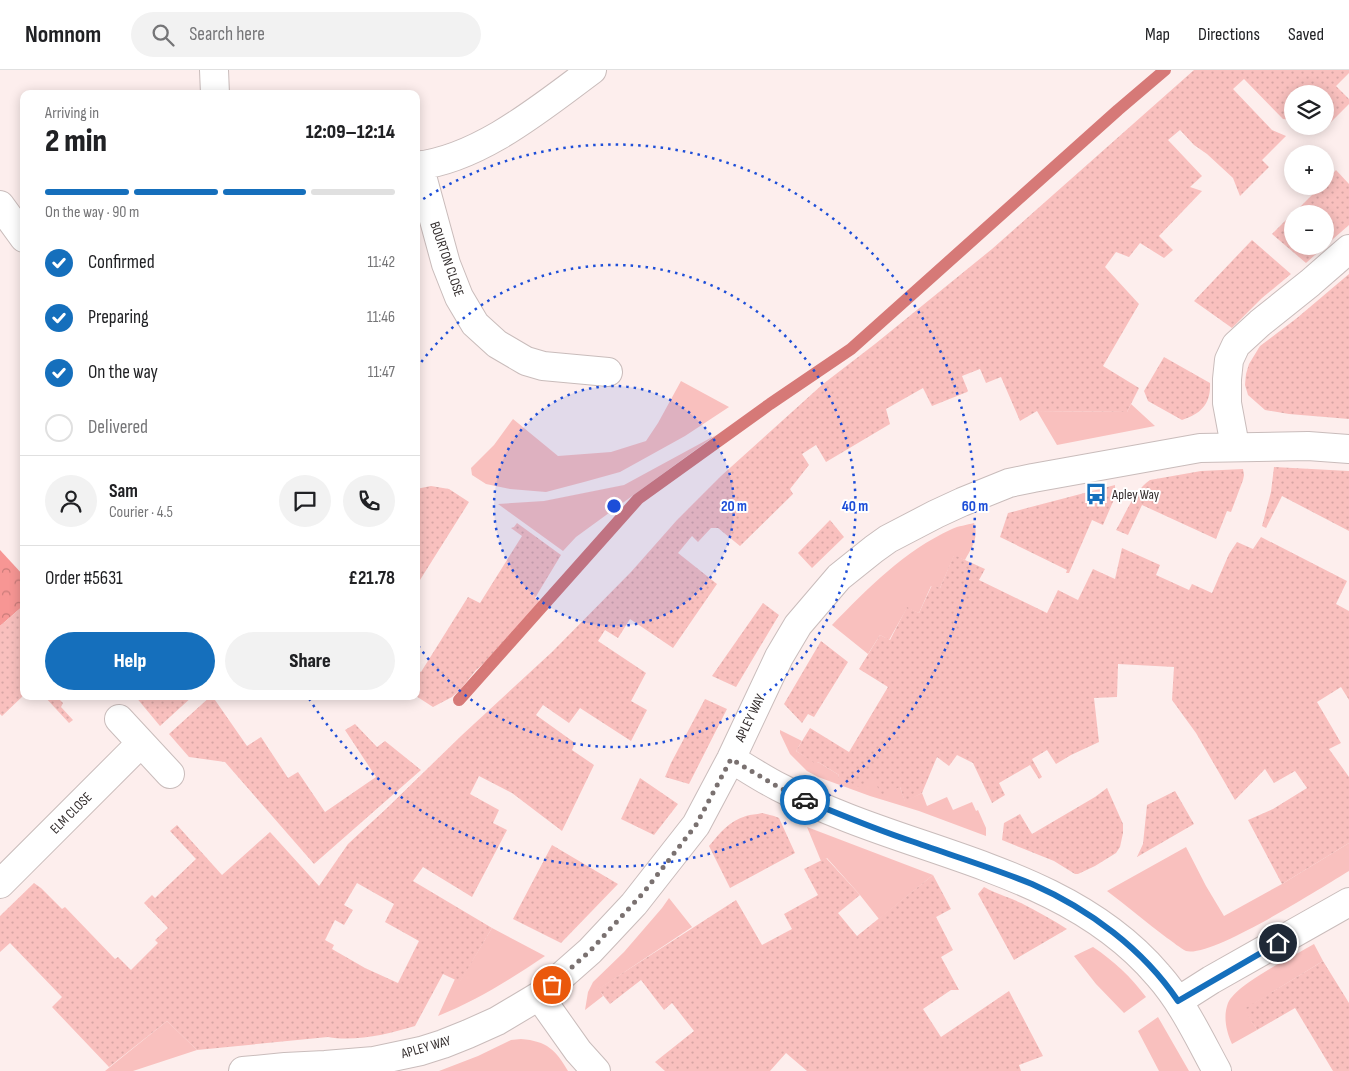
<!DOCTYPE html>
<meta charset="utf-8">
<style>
body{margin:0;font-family:"Sofia Sans Condensed",sans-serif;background:#f2f2f2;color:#202124;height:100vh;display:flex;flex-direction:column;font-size:19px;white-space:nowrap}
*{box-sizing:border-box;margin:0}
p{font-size:16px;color:#757577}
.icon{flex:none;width:28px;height:28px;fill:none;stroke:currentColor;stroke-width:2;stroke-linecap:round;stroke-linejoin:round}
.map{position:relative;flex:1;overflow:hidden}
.drawer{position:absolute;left:20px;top:20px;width:400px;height:610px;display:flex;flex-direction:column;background:#fff;border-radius:10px;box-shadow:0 2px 12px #0003}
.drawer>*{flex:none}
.buttons{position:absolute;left:1284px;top:15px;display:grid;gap:10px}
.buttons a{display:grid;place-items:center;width:50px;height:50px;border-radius:50%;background:#fff;box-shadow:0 2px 12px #0003;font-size:25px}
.pin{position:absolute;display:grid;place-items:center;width:42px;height:42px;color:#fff;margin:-21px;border:2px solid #fff;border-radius:50%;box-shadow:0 1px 5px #0007}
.courier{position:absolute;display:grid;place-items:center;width:50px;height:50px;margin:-25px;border:4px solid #156fbc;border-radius:50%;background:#fff;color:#222;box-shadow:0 1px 6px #0007}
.head em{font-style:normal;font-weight:800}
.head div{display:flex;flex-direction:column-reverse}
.head{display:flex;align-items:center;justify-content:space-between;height:85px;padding:0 25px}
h1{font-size:32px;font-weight:800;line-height:38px}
.bar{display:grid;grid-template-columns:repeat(4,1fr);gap:8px 5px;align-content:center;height:60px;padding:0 25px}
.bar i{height:6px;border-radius:4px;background:#e0e0e0}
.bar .selected{background:#156fbc}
.bar p{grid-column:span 4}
.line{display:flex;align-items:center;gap:12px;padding:0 25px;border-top:1px solid #e0e0e0}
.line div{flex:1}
.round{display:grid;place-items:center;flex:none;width:52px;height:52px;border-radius:26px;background:#f2f2f2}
ol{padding:0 25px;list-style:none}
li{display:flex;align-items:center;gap:15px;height:55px}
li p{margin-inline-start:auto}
li .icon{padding:5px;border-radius:50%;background:#156fbc;color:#fff;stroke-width:4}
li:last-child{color:#757577}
li i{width:28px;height:28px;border:2px solid #e0e0e0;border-radius:50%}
.button{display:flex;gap:10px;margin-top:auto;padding:10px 25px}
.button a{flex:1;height:58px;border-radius:30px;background:#156fbc;color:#fff;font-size:20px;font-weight:800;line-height:58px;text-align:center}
.button a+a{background:#f2f2f2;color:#202124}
header{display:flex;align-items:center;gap:30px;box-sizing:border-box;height:70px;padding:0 25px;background:#fff;border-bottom:1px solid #e0e0e0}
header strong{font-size:24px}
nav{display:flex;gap:28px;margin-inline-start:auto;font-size:18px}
.search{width:350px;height:45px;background:#f2f2f2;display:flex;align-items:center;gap:12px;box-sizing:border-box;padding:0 18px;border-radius:28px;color:#757577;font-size:19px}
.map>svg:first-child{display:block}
.grass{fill:#f9c0be}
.forest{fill:url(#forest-crowns)}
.park{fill:url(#park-dots);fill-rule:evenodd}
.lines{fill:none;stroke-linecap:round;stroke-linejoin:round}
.stream{stroke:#d67977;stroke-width:12}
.minor-casing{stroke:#c9bcbb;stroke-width:30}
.minor{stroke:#fff;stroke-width:28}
.done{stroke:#7a7170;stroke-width:5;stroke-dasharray:0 9}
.route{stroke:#156fbc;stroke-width:6}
.ring{fill:none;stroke:#1d4ed8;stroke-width:2.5;stroke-dasharray:2.5 5}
.labels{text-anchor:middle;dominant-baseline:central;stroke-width:4;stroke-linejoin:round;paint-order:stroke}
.street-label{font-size:14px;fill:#332d2d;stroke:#fff}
.poi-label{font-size:14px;fill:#332d2d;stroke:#fff;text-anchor:start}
.centre{fill:#1d4ed8;stroke:#fff;stroke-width:2.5}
.ring-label{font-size:15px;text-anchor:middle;font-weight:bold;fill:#1d4ed8;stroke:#fff;stroke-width:4;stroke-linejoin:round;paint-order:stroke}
</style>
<header>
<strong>Nomnom</strong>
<div class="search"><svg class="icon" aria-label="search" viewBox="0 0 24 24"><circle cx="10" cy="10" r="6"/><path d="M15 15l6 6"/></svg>Search here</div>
<nav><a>Map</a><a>Directions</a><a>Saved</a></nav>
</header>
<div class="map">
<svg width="1349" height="1001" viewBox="0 0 1349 1001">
<defs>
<pattern id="forest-crowns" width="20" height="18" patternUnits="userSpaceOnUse" patternTransform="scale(1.25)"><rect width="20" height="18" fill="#f79694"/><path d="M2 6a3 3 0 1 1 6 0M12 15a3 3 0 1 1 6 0" fill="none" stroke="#c97b79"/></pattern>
<pattern id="park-dots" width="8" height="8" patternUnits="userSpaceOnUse" patternTransform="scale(1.25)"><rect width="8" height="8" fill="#f9c0be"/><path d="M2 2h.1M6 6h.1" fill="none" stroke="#d6a5a4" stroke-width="1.8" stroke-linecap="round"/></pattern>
</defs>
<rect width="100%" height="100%" fill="#fdeeed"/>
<path class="grass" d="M681,311L729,337L685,366L620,402L584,412L546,422L510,419L486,414L472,405L471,398L494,375L513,349L558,386L611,382L646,371L658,353Z
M1131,334L1155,356L1057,375L1037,341L1127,342Z
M716,365L576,467L563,481L498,434L544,431L624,415Z
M974,453C979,468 972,477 965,490L954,486L940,518L931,516L919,543L907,538L889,570L880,565L868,584L832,555C868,518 904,481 952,459C958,456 967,455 974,453Z
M780,660L802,671L796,681L816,693L818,692L839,705L838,707L873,709L900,717L905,731L922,723L927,736L947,727L953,740L972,732L976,741L978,740L986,758V766L919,741L870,726L818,707L807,701L790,684L780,663Z
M807,757L933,805L879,849L860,825L827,788L821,791Z
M1349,773V801C1322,817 1212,888 1186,881C1180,878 1173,872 1167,868C1147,853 1127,836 1107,821L1186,777L1206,816L1224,846L1282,814Z
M669,828L692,857L599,919L603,926L585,940L588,922L593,912L624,882L662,838Z
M492,858L545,886C511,909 476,931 438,946L455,909L460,911Z
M1314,874L1323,891L1245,939L1257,960L1232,974C1226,961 1223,946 1228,933C1237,913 1294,886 1314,874Z
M1093,877C1114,891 1131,907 1146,927L1124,943L1096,914L1074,886Z
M1158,947L1189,1001H1159L1138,961Z
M167,951L197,980L133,1001H105Z
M521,969C547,971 556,980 568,1001H439L478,986L511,970Z"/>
<path class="forest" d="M0,480L24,506V535L0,556Z"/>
<path class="park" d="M1194,0H1349V3L1336,16L1349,29V34L1324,59L1322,56H1325V24H1292V48L1291,50L1283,49L1244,9L1233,19L1272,60L1286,66L1262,90L1269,97L1240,126L1233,108L1207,84L1194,75L1180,60L1168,70L1202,106L1190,117L1202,121L1159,166L1173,180L1164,188L1140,173L1129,187L1116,182L1105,197L1139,234L1103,296L1139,318L1127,342L1037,341L1020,351L1001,307L986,313L980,299L962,306L968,321L967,322L932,336L923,318L886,339L890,354L826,392L816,375L802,384L809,395L790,419L793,424L740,476L718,458H711L698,472L692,466L678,483L717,514L673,578L630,549L618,568L605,560L598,571L646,603L631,631L647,640L631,671L580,638L569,653L543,635L536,645L575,673L572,680L594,695L562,761L512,723L479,706L470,724L499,740L493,753L507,760L472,827L423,797L413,811L492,858L460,912L443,904L415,956C389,964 355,972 328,967L197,980L167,951L109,997L52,937L62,927L10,873L0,882V846L34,813L41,818L62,839L65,837L115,889L118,887L131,900L158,873L155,870L168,858L144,833L152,825L155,828L196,789L170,761L177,755L222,805L270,762L319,816L348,774L387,738L461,666L552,582L631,502L677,450L721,406L823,314L875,274L992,179ZM357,813L394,834L385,852L419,871L398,913L365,898L332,879L334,875L325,870L335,850L344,855L353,840L344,835Z
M1336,100L1349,114V155L1325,176V144H1293L1321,116H1325V112Z
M1292,144V176H1325L1306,193L1272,164Z
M1252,170L1291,204L1262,228L1232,258L1194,231Z
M1349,204V349L1289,344L1265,340L1248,325L1245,315L1246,304L1249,294L1260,276L1297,248Z
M1164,287L1210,313C1211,334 1201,344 1182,350L1148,331L1144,321Z
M1274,397L1349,401V461L1282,426L1266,458L1262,456L1271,422Z
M1243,399L1244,405L1243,410L1231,442L1227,441L1216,469L1142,435L1128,465L1116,460C1126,443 1134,421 1150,410L1201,401Z
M1115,415V427L1103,455L1092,450L1069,503H1066L1067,500L1000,467L1008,443Z
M431,416L449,419L469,432L420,510L416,508V419Z
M830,450L844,467L812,498L798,483Z
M517,453L561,485L535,528L544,534L513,569L476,600L460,620L452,627L433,637L416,626V599L421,602L468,527L480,533L522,466L511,458L514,457Z
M1261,467L1347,511L1336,534L1349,541V630L1341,617L1317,632L1341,673L1329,679L1349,707V773L1282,814L1248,750L1273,739L1307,718L1295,701L1274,713L1265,699L1235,730L1196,663L1172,630L1174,597L1118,594L1117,627L1094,628L1099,672L1071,685L1056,694L1047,680L1032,689L1042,707L1039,709L1030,695L999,713L1005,725L992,733L973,693L957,685L949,696L937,687L922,723L905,732L900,717L882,725L873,709L859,717L838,707L839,705L818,692L816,694L796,681L810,658L849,682L888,617L859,599L880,565L890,570L907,537L919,543L932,515L940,518L954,485L985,499L979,510L1047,543L1058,520L1078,530L1093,499L1115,509L1122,478L1160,495L1156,505L1189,520L1192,514L1212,523L1229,484L1237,472L1253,479Z
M763,533L779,545L736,617L712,606Z
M24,535V625L2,646L0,644V556Z
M821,571L848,592L814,647L808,644L802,653L784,634Z
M44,626H56L63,633L61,637L73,650L69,653Z
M135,626H193L160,656Z
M211,626H220L215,630L247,676L261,667L288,708L298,702L325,742L376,707L345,660L355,654L377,677L385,671L421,700L314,794L225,692L189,687L169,664Z
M705,629L727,639L689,714L665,707L671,693Z
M640,708L678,734L654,765L621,749Z
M1107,718L1123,754V763L1120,777L1116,783L1095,796L1078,804H1075L1054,791L1002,770L1004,753L1020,744L1032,764L1095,727Z
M1175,721L1194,754L1137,787L1143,774L1147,735Z
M762,743L774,746L779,748L795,783L730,818L709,776C720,763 729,751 746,746C751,744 756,745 762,743Z
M552,775L618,814L561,873L513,849Z
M826,788L860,825L838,843L857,866L933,805L951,839L936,847L953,880L941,887L959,920H951L923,939L941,967L1009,921L1043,986L1019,995L1021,1001H807L786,983L770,1001H665L655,992L694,961L672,933L664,940L641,910L610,934L598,919L736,830L762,875L792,859L784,844L818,825L804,799Z
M984,817C996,824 1009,827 1021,833C1037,841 1053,850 1067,859L1014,890L978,824Z
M1323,891L1349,933V1001H1333L1295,938L1257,960L1244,939Z"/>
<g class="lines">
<path class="stream" d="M459,630L638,429L770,334L851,279L1118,40L1165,0"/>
<g class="minor-casing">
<path id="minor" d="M214,0L215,24
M419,95L446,194L459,227L475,254L497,274L526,291L543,296L608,302
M416,96C480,89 542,37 592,0
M0,135L24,168
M1235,376L1227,333V309L1229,290L1236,275L1260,253L1310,213L1349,179
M119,649L170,704
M731,689C747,698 763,709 779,717C802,729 825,739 848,748C955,790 1080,813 1158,905C1183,933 1199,968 1217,1001
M0,814L141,673
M539,926L578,981L596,1001
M1178,931L1211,910L1349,832
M243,1001L285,997L325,995L374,991L421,981L443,974L468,964L497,951L539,926L590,881L634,834L696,755L731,689L779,587L798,555L839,507L874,479L888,469L936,444L962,432L1009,413L1033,408L1200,378L1308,376L1349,379"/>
</g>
<use href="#minor" class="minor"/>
</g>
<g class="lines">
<path class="done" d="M552,915L590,881L644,822L696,755L731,689L780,718L805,730"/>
<path class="route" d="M805,730C841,745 877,760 914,772C953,786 993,798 1032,814C1089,839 1143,879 1178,931L1278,873"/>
</g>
<circle cx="614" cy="436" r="120" fill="#1d4ed8" fill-opacity=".12"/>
<g class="ring">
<circle cx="614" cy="436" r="120"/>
<path d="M417 298A241 241 0 1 1 417 574"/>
<path d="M417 133A361 361 0 1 1 308 627"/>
</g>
<defs>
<g id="bus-bare" transform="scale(1.725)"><path d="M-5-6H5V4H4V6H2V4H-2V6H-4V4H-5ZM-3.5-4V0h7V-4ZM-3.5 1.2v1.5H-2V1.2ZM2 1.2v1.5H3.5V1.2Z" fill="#156fbc" stroke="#fff" stroke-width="2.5" paint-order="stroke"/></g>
</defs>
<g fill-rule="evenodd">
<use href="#bus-bare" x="1096" y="424"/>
</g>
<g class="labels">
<g class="street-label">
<text transform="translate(447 189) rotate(71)">BOURTON CLOSE</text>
<text transform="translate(750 648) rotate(-64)">APLEY WAY</text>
<text transform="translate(71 743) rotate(-45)">ELM CLOSE</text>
<text transform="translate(426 977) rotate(-16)">APLEY WAY</text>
</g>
<g class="poi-label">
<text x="1112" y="424">Apley Way</text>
</g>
</g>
<circle cx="614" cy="436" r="8" class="centre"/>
<g class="ring-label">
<text x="734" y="441">20 m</text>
<text x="855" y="441">40 m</text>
<text x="975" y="441">60 m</text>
</g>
</svg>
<div class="buttons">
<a><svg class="icon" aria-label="layers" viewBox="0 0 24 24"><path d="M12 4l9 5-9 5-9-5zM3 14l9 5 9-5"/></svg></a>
<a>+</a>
<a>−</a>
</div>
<div class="pin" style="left:552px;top:915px;background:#ea580c"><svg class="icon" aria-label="bag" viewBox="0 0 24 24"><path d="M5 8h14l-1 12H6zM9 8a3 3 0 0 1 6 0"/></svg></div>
<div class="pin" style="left:1278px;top:873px;background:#1f2937"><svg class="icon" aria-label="home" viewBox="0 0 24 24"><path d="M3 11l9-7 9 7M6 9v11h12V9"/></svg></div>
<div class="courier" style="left:805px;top:730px"><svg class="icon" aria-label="car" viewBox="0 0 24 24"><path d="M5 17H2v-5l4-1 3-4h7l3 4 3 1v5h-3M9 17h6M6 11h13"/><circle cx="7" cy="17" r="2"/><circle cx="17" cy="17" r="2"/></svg></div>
<section class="drawer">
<div class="head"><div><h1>2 min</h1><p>Arriving in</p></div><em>12:09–12:14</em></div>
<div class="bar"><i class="selected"></i><i class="selected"></i><i class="selected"></i><i></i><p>On the way · 90 m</p></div>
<ol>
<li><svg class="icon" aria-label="check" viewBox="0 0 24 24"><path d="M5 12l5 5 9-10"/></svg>Confirmed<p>11:42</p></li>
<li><svg class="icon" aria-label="check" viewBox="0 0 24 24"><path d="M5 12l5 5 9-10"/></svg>Preparing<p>11:46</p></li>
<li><svg class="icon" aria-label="check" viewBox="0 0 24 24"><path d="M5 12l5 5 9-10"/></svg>On the way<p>11:47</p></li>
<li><i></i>Delivered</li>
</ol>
<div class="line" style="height:90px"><a class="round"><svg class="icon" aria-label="person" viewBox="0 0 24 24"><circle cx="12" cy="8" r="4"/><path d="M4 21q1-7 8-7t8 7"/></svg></a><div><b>Sam</b><p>Courier · 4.5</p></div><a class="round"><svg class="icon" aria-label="chat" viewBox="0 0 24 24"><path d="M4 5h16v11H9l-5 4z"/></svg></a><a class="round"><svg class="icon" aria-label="phone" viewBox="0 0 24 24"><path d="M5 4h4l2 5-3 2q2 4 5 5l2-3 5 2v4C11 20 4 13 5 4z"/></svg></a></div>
<div class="line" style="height:65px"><div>Order #5631</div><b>£21.78</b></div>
<div class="button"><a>Help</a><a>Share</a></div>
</section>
</div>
